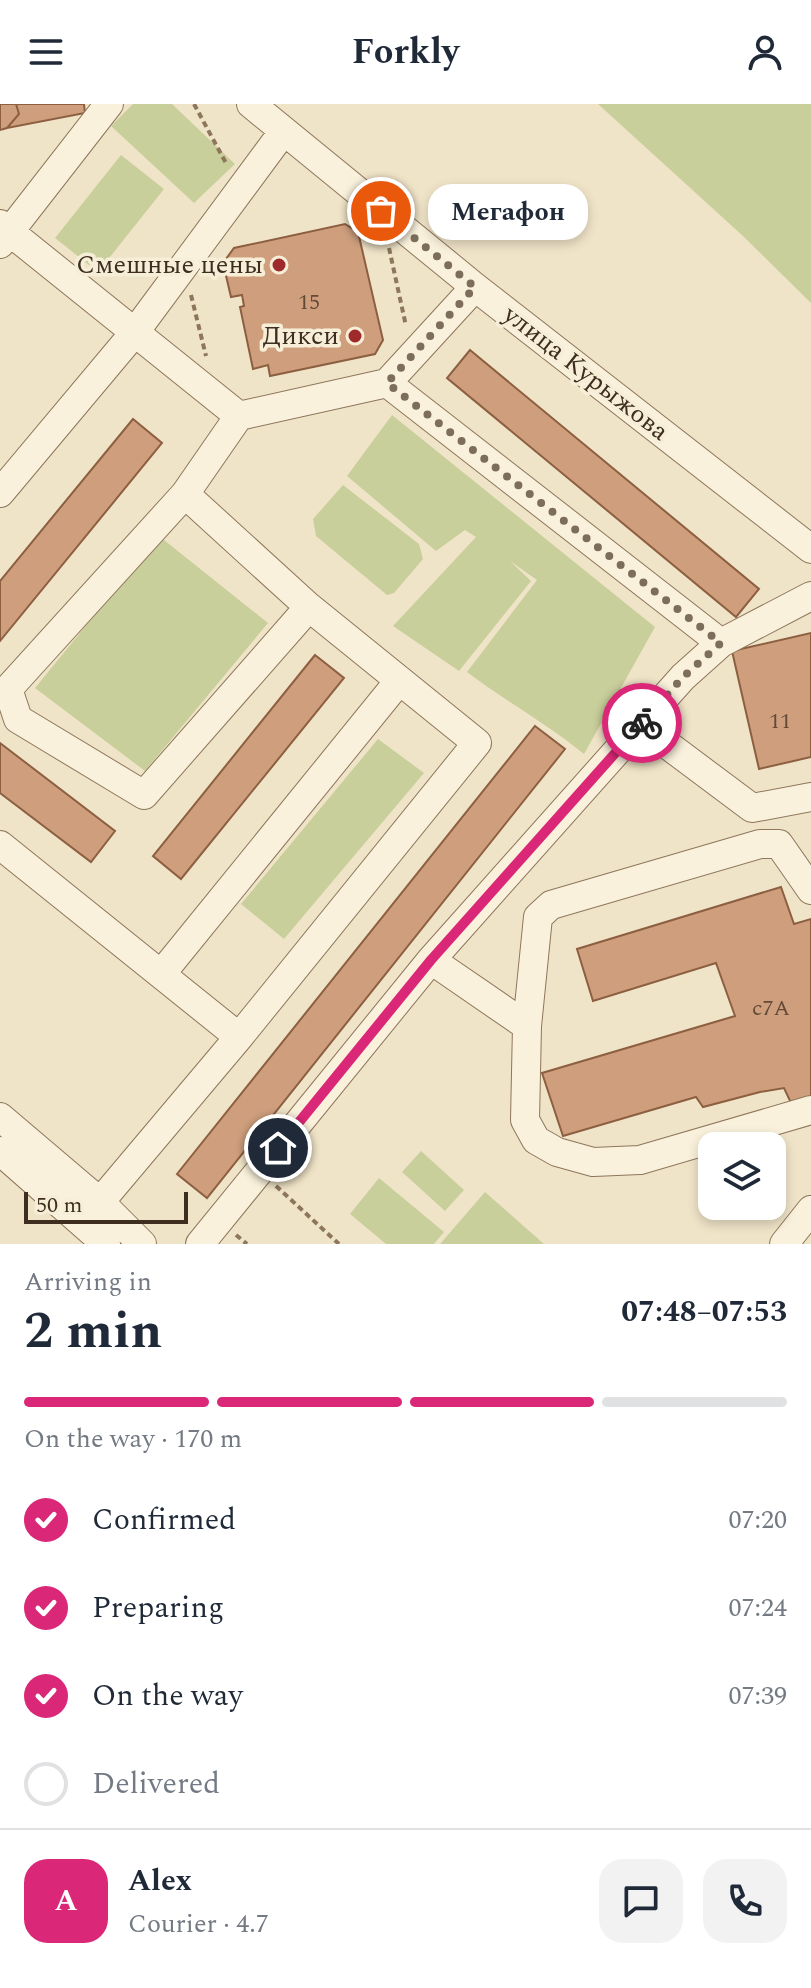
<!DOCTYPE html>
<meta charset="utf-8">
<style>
body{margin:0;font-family:Spectral,serif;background:#f2f2f3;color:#1f2937;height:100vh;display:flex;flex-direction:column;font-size:30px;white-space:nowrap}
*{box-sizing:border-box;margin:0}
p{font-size:26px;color:#747a83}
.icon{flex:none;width:44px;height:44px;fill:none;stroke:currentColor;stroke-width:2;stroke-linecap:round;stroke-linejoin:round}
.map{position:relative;height:1140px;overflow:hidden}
.sheet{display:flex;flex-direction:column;background:#fff;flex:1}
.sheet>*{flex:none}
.fabs{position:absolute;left:698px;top:1028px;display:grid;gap:16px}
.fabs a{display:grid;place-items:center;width:88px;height:88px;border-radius:16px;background:#fff;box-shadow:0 4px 12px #0003;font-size:40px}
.scale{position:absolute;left:24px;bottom:20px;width:164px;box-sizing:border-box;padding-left:8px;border:4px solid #3d2e20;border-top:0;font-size:22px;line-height:28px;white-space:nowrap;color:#3d2e20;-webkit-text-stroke:6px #f7eed8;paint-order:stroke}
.pin{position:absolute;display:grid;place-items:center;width:68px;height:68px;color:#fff;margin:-34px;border:4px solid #fff;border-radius:50%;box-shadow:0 2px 8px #0007}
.courier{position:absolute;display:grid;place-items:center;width:80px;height:80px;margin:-40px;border:6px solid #db2777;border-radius:50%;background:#fff;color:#222;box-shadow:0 2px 10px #0007}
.bubble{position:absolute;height:56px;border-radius:24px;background:#fff;box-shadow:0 4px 12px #0003;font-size:26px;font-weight:700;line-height:56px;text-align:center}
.overview em{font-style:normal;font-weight:700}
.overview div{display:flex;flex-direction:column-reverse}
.overview{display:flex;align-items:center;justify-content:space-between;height:136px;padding:0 24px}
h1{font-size:52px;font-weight:700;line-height:60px}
.bar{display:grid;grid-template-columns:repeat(4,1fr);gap:12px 8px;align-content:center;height:96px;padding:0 24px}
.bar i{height:10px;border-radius:6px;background:#e0e1e3}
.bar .selected{background:#db2777}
.bar p{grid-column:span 4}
.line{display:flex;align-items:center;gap:20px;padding:0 24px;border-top:2px solid #e0e1e3}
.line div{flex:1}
.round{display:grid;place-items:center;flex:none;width:84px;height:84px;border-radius:24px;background:#f2f2f3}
ol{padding:0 24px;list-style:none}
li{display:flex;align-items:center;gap:24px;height:88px}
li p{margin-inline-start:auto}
li .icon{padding:8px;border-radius:50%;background:#db2777;color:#fff;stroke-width:4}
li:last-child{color:#747a83}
li i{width:44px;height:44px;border:4px solid #e0e1e3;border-radius:50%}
header{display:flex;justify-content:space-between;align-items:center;height:104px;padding:0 24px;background:#fff;font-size:36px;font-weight:700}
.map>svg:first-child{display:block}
.green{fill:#c9cf9b}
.building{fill:#cf9f7d;stroke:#8d5f41;stroke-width:2}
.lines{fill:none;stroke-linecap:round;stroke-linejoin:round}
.minor-casing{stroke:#8d765c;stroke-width:30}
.path{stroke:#8d765c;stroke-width:4;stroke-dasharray:6 4;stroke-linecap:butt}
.minor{stroke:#faf1dc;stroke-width:28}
.done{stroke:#7c6e5b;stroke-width:8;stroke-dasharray:0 14.4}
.route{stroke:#db2777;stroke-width:10}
.poi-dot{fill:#9e2a2b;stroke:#f7eed8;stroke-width:3}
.labels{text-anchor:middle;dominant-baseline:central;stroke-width:7;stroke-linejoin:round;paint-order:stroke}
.number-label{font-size:22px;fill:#624a37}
.poi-label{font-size:26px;fill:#3d2e20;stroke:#f7eed8;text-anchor:end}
.street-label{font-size:26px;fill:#3d2e20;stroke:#f7eed8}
</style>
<header><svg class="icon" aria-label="menu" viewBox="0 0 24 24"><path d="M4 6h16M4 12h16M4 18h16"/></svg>Forkly<svg class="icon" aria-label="person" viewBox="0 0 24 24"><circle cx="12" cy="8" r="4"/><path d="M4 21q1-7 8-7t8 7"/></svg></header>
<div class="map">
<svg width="811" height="1140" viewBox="0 0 811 1140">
<rect width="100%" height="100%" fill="#f0e4c8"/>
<path class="green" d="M133,0H172L235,60L194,99L111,22Z
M598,0H811V199L744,133Z
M121,51L164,85L98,168L55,134Z
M392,311L655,523L584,650C546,619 505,597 467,568L537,476L510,457L531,477L459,567L393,522L476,433L465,426L436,447L347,372Z
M343,381L419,440L423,455L394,489L387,491L316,432L313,415Z
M159,432L268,519L145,667L35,584Z
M378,635L424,669L284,835L241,800Z
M421,1047L464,1086L445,1107L402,1068Z
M379,1074L444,1128L434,1140H386L350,1110Z
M485,1088L544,1140H440Z"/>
<path class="building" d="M0,0H16L19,10L7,24L0,26Z
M16,0H84L85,9L7,24L19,10Z
M345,120L358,128L383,236L375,250L270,272L268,261L253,265L240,203L244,202L242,191L231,193L223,159L234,144Z
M470,246L759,485L736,513L447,274Z
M133,315L162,339L0,537V477Z
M811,529V653L759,665L732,547Z
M315,551L344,574L181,775L153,752Z
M535,622L565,645L207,1094L177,1070Z
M0,639L115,727L91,758L0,689Z
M781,783L794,820L811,815V993L792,1001L784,984L760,988L703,1003L696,993L563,1032L542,969L735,912L716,859L593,897L577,845Z"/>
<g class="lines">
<g class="minor-casing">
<path id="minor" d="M251,0L475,183L811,445
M0,120L239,312
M0,140L109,0
M387,279L721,539
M0,389L135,228L283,28
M309,503L144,691L18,615L8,585L185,390L239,312L387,279L475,183
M641,621L752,704L811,693
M0,741L239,933
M811,786L779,740H760L551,801L538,813L527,922L525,1016L536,1036L557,1048L593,1058L640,1056L811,1006
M431,856L527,922
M162,869L399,577
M0,1013L100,1098L142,1140
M0,1047L106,1140
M100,1098L239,933L477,639L309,503L185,390
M200,1140L431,856L683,573L721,539L811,492
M784,1140L811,1106"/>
</g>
<path class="path" d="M194,0L227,61
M389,144L406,222
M191,191L206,252
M276,1082L339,1140
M236,1131L247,1140"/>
<use href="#minor" class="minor"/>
</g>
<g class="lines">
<path class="done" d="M381,107L475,183L387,279L721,539L683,573L642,619"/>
<path class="route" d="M278,1044L431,856L642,619"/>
</g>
<g class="poi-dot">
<circle cx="279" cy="161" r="8"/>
<circle cx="355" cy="232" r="8"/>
</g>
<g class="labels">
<g class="number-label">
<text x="309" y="198">15</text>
<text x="780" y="617">11</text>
<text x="771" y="904">с7А</text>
</g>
<g class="poi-label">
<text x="263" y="161">Смешные цены</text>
<text x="339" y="232">Дикси</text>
</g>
<g class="street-label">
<text transform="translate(586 269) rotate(38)">улица Курыжова</text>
</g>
</g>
</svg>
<div class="fabs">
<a><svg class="icon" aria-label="layers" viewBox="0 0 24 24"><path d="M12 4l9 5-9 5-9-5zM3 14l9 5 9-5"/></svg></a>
</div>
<div class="scale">50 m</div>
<div class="pin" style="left:381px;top:107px;background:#ea580c"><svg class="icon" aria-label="bag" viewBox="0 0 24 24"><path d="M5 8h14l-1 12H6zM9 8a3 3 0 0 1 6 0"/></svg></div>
<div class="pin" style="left:278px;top:1044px;background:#1f2937"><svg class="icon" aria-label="home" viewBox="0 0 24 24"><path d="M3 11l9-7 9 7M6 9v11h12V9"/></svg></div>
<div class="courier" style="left:642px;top:619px"><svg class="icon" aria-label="bike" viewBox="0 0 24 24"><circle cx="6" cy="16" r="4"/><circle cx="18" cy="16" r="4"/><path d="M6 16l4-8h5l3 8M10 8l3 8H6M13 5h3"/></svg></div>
<div class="bubble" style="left:428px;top:80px;width:160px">Мегафон</div>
</div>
<section class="sheet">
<div class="overview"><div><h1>2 min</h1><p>Arriving in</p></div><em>07:48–07:53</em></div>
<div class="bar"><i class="selected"></i><i class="selected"></i><i class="selected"></i><i></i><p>On the way · 170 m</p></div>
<ol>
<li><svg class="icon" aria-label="check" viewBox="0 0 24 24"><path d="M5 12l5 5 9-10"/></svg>Confirmed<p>07:20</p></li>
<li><svg class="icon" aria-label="check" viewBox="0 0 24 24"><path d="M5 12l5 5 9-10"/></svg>Preparing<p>07:24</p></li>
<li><svg class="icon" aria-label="check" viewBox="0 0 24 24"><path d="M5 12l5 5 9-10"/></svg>On the way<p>07:39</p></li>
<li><i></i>Delivered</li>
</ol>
<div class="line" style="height:144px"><b class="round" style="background:#db2777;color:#fff">A</b><div><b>Alex</b><p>Courier · 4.7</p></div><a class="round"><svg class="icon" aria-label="chat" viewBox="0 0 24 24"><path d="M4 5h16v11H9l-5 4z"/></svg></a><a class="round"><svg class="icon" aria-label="phone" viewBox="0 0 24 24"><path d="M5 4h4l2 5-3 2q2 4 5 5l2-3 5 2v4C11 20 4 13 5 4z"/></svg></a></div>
</section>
